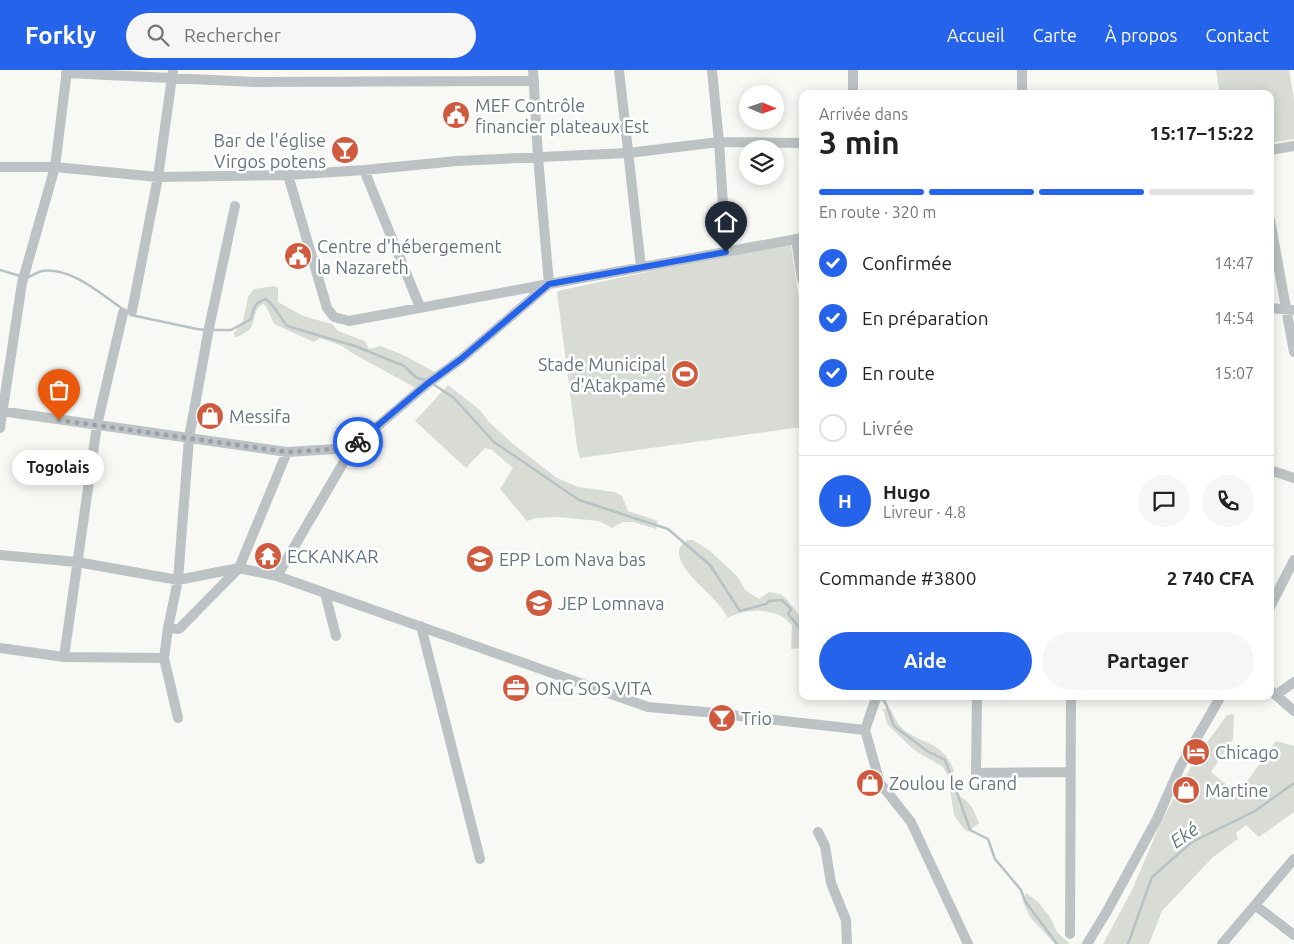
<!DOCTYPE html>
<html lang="fr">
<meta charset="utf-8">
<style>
body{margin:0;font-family:Ubuntu,sans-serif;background:#f6f6f6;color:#222;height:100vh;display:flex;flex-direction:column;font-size:19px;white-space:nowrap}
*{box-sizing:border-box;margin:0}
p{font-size:16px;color:#767676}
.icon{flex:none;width:28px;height:28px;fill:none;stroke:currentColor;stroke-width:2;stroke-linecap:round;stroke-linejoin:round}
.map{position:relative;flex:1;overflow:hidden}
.panel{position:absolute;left:799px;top:20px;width:475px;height:610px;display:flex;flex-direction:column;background:#fff;border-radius:10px;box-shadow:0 2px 12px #0003}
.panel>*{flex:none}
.needle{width:32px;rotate:92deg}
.fabs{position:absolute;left:739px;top:15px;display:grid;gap:10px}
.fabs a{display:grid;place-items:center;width:45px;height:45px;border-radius:50%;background:#fff;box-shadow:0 2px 12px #0003;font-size:25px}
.pin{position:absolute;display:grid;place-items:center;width:42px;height:42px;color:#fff;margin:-51px -21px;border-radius:50% 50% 50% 0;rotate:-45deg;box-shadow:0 0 5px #0007}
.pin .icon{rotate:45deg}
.courier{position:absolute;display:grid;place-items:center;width:50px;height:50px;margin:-25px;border:4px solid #2563eb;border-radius:50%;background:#fff;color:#222;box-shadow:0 1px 6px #0007}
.bubble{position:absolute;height:35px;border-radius:18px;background:#fff;box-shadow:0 2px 12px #0003;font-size:16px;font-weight:700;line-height:35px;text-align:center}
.summary em{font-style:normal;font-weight:700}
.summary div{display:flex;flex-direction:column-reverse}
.summary{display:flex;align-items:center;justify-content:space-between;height:85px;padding:0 20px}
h1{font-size:32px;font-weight:700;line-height:38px}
.bar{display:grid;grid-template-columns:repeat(4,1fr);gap:8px 5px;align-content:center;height:60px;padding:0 20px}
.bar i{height:6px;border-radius:4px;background:#e0e0e0}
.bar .on{background:#2563eb}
.bar p{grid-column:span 4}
.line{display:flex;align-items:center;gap:12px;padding:0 20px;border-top:1px solid #e0e0e0}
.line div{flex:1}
.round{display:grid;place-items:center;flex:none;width:52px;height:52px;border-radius:26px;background:#f6f6f6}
ol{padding:0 20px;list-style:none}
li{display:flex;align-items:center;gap:15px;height:55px}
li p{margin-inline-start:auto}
li .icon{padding:5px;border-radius:50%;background:#2563eb;color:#fff;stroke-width:4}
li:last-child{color:#767676}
li i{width:28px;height:28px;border:2px solid #e0e0e0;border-radius:50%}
.cta{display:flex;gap:10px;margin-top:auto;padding:10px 20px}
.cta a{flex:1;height:58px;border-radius:30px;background:#2563eb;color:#fff;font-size:20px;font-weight:700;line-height:58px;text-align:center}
.cta a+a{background:#f6f6f6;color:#222}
header{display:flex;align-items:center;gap:30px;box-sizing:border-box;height:70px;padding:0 25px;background:#2563eb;color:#fff}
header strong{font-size:24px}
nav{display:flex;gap:28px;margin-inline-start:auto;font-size:18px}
.search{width:350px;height:45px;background:#f6f6f6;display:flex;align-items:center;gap:12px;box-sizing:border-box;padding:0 18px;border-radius:28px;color:#767676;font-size:19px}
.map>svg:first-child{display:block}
.green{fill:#d8dcd5}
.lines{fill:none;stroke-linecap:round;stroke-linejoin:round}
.stream{stroke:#b6c2c5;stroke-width:2.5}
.minor{stroke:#bdc2c5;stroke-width:10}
.done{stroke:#99a2a7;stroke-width:5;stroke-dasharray:0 9}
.route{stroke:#2563eb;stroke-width:6}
.labels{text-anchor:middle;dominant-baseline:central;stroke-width:5;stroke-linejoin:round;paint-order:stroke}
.poi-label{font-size:18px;fill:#66747d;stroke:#fff;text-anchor:start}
.water-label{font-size:19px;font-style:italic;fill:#66797f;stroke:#fff}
</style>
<header>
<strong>Forkly</strong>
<div class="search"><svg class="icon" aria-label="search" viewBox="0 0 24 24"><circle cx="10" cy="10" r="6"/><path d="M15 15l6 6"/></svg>Rechercher</div>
<nav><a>Accueil</a><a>Carte</a><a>À propos</a><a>Contact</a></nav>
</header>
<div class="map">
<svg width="1294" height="874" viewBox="0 0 1294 874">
<rect width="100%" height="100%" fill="#f8f8f5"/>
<path class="green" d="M1216,0H1289L1294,29V69L1270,73V24H1220Z
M791,175L802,251V357L580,388L577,377L557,222L562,220L694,192Z
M274,216L278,218V232L303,246L332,254L338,261L365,271L369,279L381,276L403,285L435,302L416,318L352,283L342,276L320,268L314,272L274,254L266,236L263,234C253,239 256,250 250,259C246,263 240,265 235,268L234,263L243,251L248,227L254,219Z
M448,315L480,340L489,352L513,374L557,408L578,417L615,422L622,426L628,441L658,451L656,459L633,452H623L612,458L599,451L557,447L536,448L527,451L500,419L513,398L492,380L485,378L466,398L415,351Z
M687,470H693L710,481L738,507L745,520L759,529L769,522L780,524L786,528L802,549V578L791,579L792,555C789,553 786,549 783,547C767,538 743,539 728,548C725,544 723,539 719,535C709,522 679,500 679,483C679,476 683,474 687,470Z
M883,639L891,640C894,646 898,655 904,660C921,673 940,672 951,694C955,701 953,702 954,709C954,714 957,720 958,725C971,732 974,740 979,753L968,762L963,758L954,745L948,706L943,697L914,680L887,654Z
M1234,644L1233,669L1211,702L1238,724L1276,671L1294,676V742L1259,767L1246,755L1236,763L1238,769L1213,787L1162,841L1149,874H1103L1132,820L1161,752L1197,686L1227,645Z
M1026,823L1038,832L1050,847L1057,862L1070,874H1055L1030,847L1023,832Z"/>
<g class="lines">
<path class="stream" d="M0,200L20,206
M27,208C32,206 37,202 42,201C71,197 101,224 124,240
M131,245L197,259L206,260
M212,260H231L251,249C254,237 254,233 266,229L273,236L287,256L355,276L404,296L417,308L425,310
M433,314L454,328L494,372L579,430L668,459L710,495L740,541L766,534L769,531L782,530L791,539L788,544L802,561
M881,627L886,634L894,656L927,681L945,690L952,708L970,760L988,769L995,789L1021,820L1025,831L1057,874
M1128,874L1152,807L1192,772L1255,741L1294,713"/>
<path class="minor" d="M619,0L641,197
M712,0L719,72L726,182
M66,3L254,12L534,11
M853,24V0
M1022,24V0
M1270,80L1294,76
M0,97H55L158,107L288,105L364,100L457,91L628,83L719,72L802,73
M364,100L420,237
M288,105L327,238L334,247L349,251L549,214L538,87L533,0
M1270,150L1294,282
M796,169L802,209
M1270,238L1294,240
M132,241L158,107L173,0
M0,341L287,382L352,378
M0,358L22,213L55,97L67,0
M1270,400L1294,408
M0,485L77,492L178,510L239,498L277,506L648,637L705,642L865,660L880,713L911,752L968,874
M277,506L352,378L427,314L461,289L549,214L802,168
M325,523L336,566
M1270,537L1294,490
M421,556L480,789
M168,558L179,559L239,498L287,382
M0,578L64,587L164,588
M64,587L97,355L123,243
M1270,620L1294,641
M1276,625L1294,612
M977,626L976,703L1070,702
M178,648L164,588L168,558L178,510L189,368L209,258L235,136
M865,660L875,631L878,626
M818,762L825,776L831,813L846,850L847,874
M1255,835L1294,865
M1070,864L1071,626
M1087,874L1106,843L1157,749L1180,697L1221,626
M1222,874L1294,789"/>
</g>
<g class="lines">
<path class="done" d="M59,350L287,382L352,378L358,372"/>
<path class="route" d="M358,372L427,314L461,289L549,214L726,182"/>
</g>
<defs>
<g id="civic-disc" transform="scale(1.4375)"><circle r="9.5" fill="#d05a3d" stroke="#fff"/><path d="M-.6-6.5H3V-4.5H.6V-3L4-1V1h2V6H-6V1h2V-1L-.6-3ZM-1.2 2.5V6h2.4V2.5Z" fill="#fff"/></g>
<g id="bar-disc" transform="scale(1.4375)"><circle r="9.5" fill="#d05a3d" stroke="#fff"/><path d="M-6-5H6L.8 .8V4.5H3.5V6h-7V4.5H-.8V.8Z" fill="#fff"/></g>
<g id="stadium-disc" transform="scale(1.4375)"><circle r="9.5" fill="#d05a3d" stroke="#fff"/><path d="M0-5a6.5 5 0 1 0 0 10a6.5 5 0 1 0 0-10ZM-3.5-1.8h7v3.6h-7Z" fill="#fff"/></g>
<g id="shop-disc" transform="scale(1.4375)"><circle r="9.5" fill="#d05a3d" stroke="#fff"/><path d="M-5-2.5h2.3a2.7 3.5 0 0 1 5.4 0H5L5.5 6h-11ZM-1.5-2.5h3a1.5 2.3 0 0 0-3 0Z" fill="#fff"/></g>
<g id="temple-disc" transform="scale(1.4375)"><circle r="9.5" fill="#d05a3d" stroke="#fff"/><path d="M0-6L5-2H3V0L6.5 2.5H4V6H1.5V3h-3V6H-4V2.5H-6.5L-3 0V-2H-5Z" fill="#fff"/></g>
<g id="school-disc" transform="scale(1.4375)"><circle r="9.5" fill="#d05a3d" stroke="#fff"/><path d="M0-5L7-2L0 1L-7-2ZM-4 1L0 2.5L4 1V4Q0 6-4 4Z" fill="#fff"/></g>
<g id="office-disc" transform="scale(1.4375)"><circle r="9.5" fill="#d05a3d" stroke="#fff"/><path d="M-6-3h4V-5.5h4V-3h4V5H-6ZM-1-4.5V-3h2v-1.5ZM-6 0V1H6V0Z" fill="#fff"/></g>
<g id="hotel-disc" transform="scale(1.4375)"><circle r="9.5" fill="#d05a3d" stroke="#fff"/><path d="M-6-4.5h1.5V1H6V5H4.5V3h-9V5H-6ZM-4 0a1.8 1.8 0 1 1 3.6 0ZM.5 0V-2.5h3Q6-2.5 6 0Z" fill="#fff"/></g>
</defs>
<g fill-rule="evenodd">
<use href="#civic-disc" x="456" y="45"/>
<use href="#bar-disc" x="345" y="80"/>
<use href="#civic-disc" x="298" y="186"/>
<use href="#stadium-disc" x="685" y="304"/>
<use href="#shop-disc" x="210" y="346"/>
<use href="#temple-disc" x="268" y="486"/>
<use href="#school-disc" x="480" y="489"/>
<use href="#school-disc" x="539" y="533"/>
<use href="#office-disc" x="516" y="618"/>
<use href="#bar-disc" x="722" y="648"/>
<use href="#hotel-disc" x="1196" y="682"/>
<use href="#shop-disc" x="870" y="713"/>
<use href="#shop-disc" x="1186" y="720"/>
</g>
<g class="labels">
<g class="poi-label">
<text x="475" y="35">MEF Contrôle<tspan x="475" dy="21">financier plateaux Est</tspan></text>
<text x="326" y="70" text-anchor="end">Bar de l'église<tspan x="326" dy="21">Virgos potens</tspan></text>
<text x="317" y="176">Centre d'hébergement<tspan x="317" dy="21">la Nazareth</tspan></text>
<text x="666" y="294" text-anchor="end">Stade Municipal<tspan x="666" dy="21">d'Atakpamé</tspan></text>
<text x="229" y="346">Messifa</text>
<text x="287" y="486">ECKANKAR</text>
<text x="499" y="489">EPP Lom Nava bas</text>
<text x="558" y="533">JEP Lomnava</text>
<text x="535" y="618">ONG SOS VITA</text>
<text x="741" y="648">Trio</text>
<text x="1215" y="682">Chicago</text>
<text x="889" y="713">Zoulou le Grand</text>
<text x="1205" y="720">Martine</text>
</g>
<g class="water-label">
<text transform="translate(1184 765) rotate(-35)">Eké</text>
</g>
</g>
</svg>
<div class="fabs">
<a><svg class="needle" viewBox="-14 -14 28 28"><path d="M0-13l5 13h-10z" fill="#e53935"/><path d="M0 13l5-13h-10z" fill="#767676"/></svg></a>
<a><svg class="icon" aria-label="layers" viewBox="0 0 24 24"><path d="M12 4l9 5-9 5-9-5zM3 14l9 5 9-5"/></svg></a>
</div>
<div class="pin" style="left:59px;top:350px;background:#ea580c"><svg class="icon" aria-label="bag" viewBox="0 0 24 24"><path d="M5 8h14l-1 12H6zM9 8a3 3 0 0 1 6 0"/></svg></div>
<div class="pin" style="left:726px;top:182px;background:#1f2937"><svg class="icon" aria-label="home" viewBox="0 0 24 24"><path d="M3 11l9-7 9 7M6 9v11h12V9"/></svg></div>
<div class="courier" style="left:358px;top:372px"><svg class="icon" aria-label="bike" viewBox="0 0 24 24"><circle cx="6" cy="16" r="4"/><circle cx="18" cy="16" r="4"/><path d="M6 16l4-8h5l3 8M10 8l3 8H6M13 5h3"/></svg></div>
<div class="bubble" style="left:12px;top:380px;width:92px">Togolais</div>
<section class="panel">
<div class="summary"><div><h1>3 min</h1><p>Arrivée dans</p></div><em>15:17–15:22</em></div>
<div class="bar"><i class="on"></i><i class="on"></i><i class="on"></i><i></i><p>En route · 320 m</p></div>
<ol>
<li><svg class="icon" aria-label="check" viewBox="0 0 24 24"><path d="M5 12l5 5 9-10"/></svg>Confirmée<p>14:47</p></li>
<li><svg class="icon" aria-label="check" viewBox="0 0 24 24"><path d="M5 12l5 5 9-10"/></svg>En préparation<p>14:54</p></li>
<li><svg class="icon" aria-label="check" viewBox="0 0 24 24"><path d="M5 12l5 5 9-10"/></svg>En route<p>15:07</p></li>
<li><i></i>Livrée</li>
</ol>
<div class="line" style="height:90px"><b class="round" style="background:#2563eb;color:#fff">H</b><div><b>Hugo</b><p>Livreur · 4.8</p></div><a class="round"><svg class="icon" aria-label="chat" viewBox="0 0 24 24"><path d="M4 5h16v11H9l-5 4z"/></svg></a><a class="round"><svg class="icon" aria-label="phone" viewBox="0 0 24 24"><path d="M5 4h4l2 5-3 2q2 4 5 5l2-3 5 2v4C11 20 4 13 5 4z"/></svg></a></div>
<div class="line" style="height:65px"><div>Commande #3800</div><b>2 740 CFA</b></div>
<div class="cta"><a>Aide</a><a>Partager</a></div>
</section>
</div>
